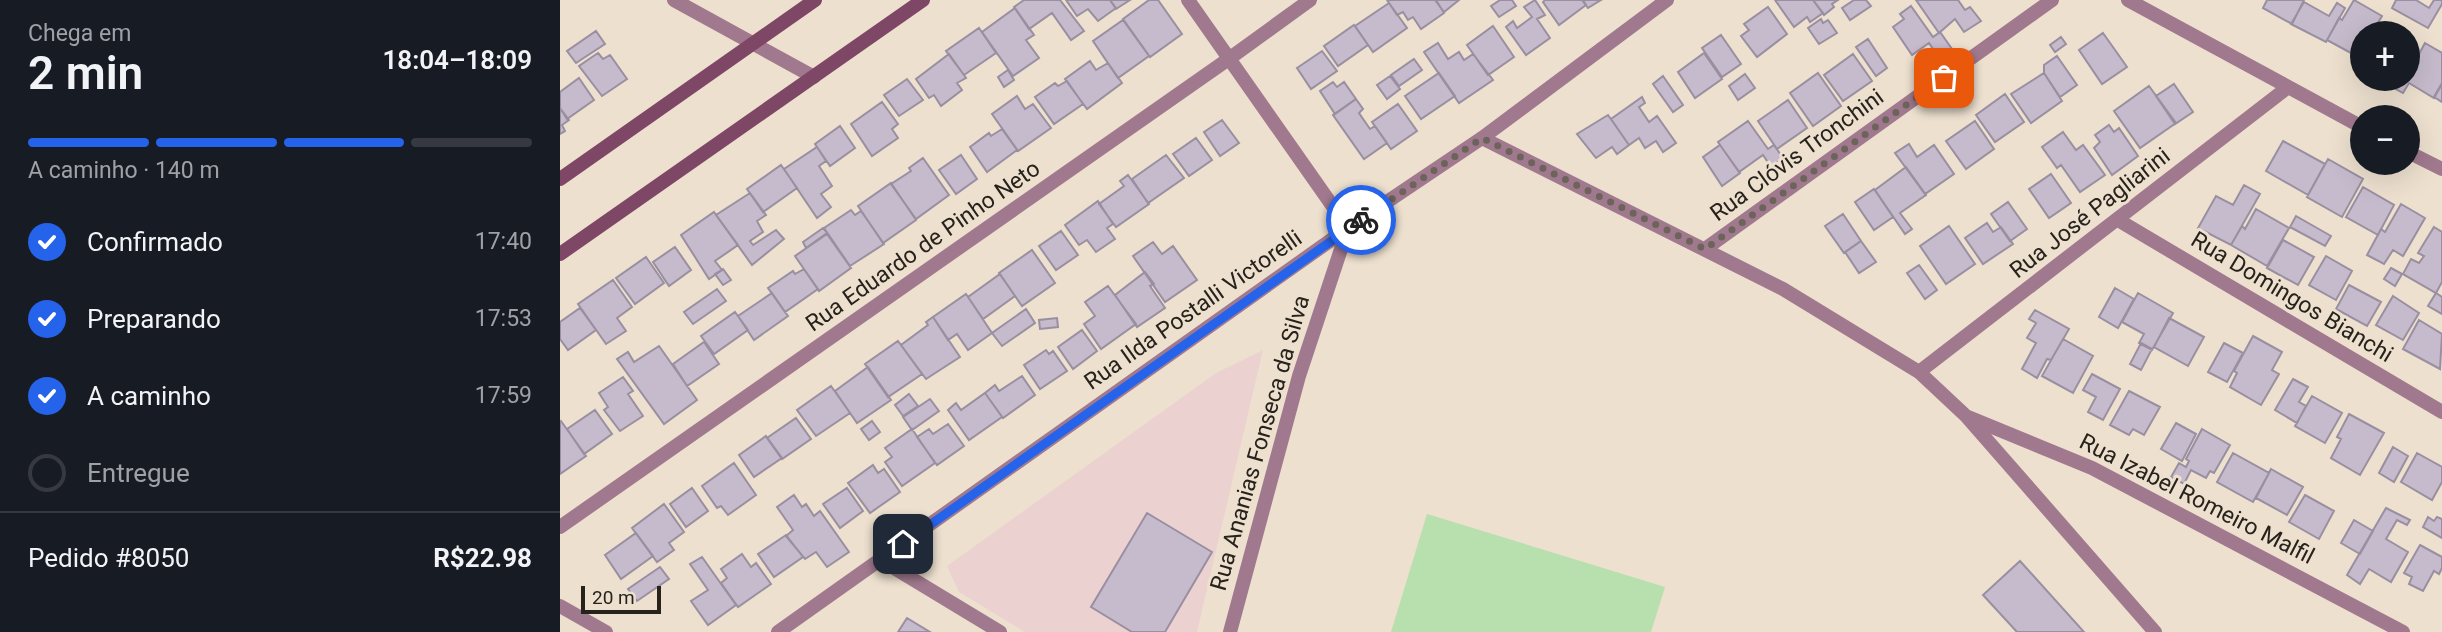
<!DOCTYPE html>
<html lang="pt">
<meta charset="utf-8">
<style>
body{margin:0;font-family:Roboto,sans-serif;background:#242831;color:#f1f3f6;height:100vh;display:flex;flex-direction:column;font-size:26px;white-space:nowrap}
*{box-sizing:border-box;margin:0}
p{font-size:23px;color:#9ea1a6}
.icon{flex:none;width:38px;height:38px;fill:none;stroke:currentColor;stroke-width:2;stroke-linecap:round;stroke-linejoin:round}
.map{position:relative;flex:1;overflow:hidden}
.drawer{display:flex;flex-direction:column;background:#171b24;width:560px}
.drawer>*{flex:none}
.controls{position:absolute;left:1790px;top:21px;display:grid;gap:14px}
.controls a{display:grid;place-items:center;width:70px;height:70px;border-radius:50%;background:#171b24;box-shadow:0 7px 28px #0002;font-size:35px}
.scale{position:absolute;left:21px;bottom:18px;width:80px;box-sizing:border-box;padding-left:7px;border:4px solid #27221b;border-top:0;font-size:19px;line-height:24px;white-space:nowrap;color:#27221b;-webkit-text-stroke:5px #ede0cf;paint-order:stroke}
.pin{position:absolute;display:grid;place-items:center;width:60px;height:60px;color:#fff;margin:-30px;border-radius:14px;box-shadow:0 4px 10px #0006}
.courier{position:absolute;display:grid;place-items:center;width:70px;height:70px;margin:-35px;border:5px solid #2563eb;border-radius:50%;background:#fff;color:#222;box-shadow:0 2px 9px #0007}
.headline em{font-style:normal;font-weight:600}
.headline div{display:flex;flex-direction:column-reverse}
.headline{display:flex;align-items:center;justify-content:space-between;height:119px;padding:0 28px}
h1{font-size:46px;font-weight:600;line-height:52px}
.bar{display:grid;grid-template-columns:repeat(4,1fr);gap:10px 7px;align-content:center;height:84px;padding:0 28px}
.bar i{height:9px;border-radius:5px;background:#363941}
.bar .active{background:#2563eb}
.bar p{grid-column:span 4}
.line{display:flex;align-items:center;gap:18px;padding:0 28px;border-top:2px solid #363941}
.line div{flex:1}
ol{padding:0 28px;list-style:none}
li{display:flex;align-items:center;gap:21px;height:77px}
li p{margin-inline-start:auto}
li .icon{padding:7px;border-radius:50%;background:#2563eb;color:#fff;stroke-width:4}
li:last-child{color:#9ea1a6}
li i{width:38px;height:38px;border:4px solid #363941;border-radius:50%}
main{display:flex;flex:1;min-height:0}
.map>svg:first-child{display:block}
.education{fill:#ecd1d1}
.green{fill:#b8dfae}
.building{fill:#c6bbcc;stroke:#9a8fa0;stroke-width:2}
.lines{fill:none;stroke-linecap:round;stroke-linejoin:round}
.street{stroke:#a1798e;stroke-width:14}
.secondary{stroke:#7f4766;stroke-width:14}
.done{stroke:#6c645a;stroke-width:7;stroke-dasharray:0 12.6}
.route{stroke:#2563eb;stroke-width:9}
.labels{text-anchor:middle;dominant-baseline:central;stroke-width:6;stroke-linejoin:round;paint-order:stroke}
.street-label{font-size:23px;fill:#27221b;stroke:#ede0cf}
</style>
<main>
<section class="drawer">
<div class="headline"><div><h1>2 min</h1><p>Chega em</p></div><em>18:04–18:09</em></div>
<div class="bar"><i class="active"></i><i class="active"></i><i class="active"></i><i></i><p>A caminho · 140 m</p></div>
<ol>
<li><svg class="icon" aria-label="check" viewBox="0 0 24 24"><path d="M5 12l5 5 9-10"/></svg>Confirmado<p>17:40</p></li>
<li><svg class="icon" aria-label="check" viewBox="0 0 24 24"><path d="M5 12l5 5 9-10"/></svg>Preparando<p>17:53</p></li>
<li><svg class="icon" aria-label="check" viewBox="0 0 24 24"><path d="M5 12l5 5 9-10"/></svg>A caminho<p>17:59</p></li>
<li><i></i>Entregue</li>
</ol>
<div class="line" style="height:91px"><div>Pedido #8050</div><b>R$22.98</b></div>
</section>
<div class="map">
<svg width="1882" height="632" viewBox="0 0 1882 632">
<rect width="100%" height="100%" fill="#ede0cf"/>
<path class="education" d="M703,350L637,632H465L399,592L387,566L656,373Z"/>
<path class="green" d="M867,514L1105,587L1091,632H831Z"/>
<path class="building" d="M464,0H500L524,31L511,40L492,13L469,29L454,7Z
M506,0H550L556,8L538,21L528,9L517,16Z
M550,0H570L556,9Z
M589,0H598L622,34L590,57L563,19Z
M827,0H876L884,13L861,29L853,17L848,20L843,12L837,15Z
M875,0H899L884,12Z
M940,0H952L956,6L939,17L931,6Z
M975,0L985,15L977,19L990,38L966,55L946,27L953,21L957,28L972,17L964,7Z
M985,0H1023L1026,5L999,25L983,2Z
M1022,0H1041L1028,8Z
M1215,0H1253L1263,13L1250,22L1247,17L1234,27Z
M1253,0H1278L1272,4L1274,7L1264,15Z
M1294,0H1306L1311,6L1290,20L1282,8Z
M1356,0H1398L1405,10L1410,7L1421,21L1404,32L1395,19L1379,33Z
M1707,0H1744L1732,24L1703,8Z
M1794,0L1822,16L1813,31L1817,33H1802V59L1767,40L1779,18L1782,20Z
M1836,0H1856L1869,8L1874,0H1882V4L1868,28L1832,8Z
M1744,2L1769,16L1777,3L1785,8L1766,42L1731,24Z
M829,3L847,28L813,52L795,26Z
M1351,6L1373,37L1380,32L1392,49L1379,58L1369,43L1352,55L1333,27L1344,19L1340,14Z
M1208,7L1227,34L1197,57L1181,36L1189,30L1184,24Z
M455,8L474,35L466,40L479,58L453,76L422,32Z
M1261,19L1263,23L1268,20L1277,33L1259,44L1248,28Z
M563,20L589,56L558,78L533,41Z
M794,25L808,45L778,66L764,46Z
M933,26L954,57L928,75L907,45Z
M419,28L436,53L404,75L386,51Z
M36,31L45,44L16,63L7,51Z
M1543,33L1567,67L1542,84L1519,50Z
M1161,35L1181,64L1162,77L1142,48Z
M1501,37L1506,44L1495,52L1490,45Z
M1308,39L1327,68L1316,76L1296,47Z
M878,43L888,59L899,52L904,60L913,54L933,80L899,103L864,52Z
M1865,43L1882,53V84L1874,98L1849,83L1843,93L1834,88L1839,79H1848V63L1853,54L1858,56Z
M762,51L777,71L751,89L737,68Z
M38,53L43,59L50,55L67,79L42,96L19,66Z
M1144,53L1162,79L1135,98L1118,72Z
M389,54L406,78L397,83L402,90L381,106L374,95L369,98L356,79Z
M1293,54L1312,81L1283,101L1264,75Z
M1497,56L1517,85L1500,97L1484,73V65Z
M854,59L862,70L839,86L831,75Z
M530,61L536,70L548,63L562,83L527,109L505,79Z
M448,70L454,80L444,87L438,77Z
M879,73L895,96L861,119L845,96Z
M1258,73L1281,106L1253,126L1230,93Z
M1484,73L1502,101L1471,123L1451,94Z
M1185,74L1195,88L1178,100L1169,86Z
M830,76L840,89L827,99L817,85Z
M1103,76L1123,105L1113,112L1093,84Z
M19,78L34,100L7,119L0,108V92Z
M347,79L363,100L339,116L324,95Z
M507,81L523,104L494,124L475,97L495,83L498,86Z
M773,82L777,87L784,82L796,99L775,114L760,91Z
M1882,83V102L1874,97Z
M1614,84L1633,112L1615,124L1596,96Z
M1589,86L1616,123L1580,148L1554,111Z
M1445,94L1464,122L1435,142L1416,115Z
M457,96L465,109L473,104L491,128L458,151L432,114Z
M1082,97L1085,103L1079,107L1089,122L1097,116L1116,143L1103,152L1096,141L1085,148L1079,138L1069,145L1051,119Z
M796,99L803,109L799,113L810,129L815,126L827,143L804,159L773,115Z
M1228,100L1247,128L1217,149L1198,121Z
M322,102L338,124L332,129L338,138L312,156L291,124Z
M838,104L857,131L831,149L812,122Z
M0,108L9,120L2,125L5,131L0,134Z
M1048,115L1069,145L1057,154L1052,147L1036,158L1017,134Z
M662,120L679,143L660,156L644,132Z
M1188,121L1208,149L1214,145L1223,158L1211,167L1203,155L1179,172L1158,142Z
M1415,121L1434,149L1406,169L1386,141Z
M1549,125L1554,132L1559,128L1578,156L1552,175L1534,148L1540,142L1535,135Z
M280,126L295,148L270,166L255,144Z
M442,129L457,150L427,172L410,147L429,133L431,136Z
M1503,132L1516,150L1523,145L1545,175L1520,192L1501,165L1497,168L1482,147Z
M636,138L652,160L629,176L613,154Z
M1723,141L1765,164L1748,195L1706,171Z
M1349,144L1357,157L1374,145L1394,174L1365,194L1335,153Z
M1160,145L1180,173L1162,186L1143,157Z
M257,147L266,161L259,166L272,186L261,194L271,207L257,218L224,169Z
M401,155L417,179L396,194L379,170Z
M606,155L624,178L588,203L572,179Z
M363,158L389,195L356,219L331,184L351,171L349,168Z
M1768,159L1803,179L1782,217L1747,197Z
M221,165L237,188L203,212L187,189Z
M1346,167L1366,195L1340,213L1352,229L1345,234L1315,190Z
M1491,174L1511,203L1489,218L1469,189Z
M568,175L589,204L556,227L539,204L564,186L560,181Z
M331,183L356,220L323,243L298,206Z
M1684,185L1700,194L1671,245L1638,228L1656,196L1673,205Z
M1803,187L1834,205L1818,235L1786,217Z
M1314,189L1333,217L1314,230L1295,202Z
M190,193L206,215L197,221L203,232L190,241L193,245L216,230L224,239L192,265L156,215Z
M538,201L553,224L547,228L555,239L536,252L527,240L519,245L505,225Z
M1448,202L1467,229L1450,241L1431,214Z
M1841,204L1865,218L1843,256L1833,250L1824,264L1807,255L1821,229L1825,232Z
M1696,209L1729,228L1707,266L1671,245L1682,226L1685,229Z
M291,210L295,215L301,211L324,244L290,266L264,228Z
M154,212L178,245L155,261L162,270L149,279L121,235Z
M1283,214L1301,241L1284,253L1265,226Z
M1736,216L1771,236L1765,246L1730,227Z
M1427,223L1433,232L1441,227L1453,244L1423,264L1405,238Z
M1389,226L1415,264L1386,284L1360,246Z
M1874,227L1882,232V282L1876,293L1843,274L1851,259L1859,263L1864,256L1858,253Z
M263,228L267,233L246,248L243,242Z
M501,231L518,255L496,270L479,246Z
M267,234L291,268L259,291L235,256Z
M1723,240L1754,257L1738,285L1707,268Z
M1301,241L1316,262L1299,273L1285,252Z
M593,242L602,254L613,246L637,280L605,302L573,256Z
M115,247L131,270L109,286L93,262Z
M472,250L495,283L462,306L439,273Z
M1766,256L1792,271L1776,300L1749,285Z
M86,257L104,283L75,304L56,278Z
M1359,265L1377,290L1365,299L1347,273Z
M1831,268L1842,274L1835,286L1824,279Z
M163,269L171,280L163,285L155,274Z
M244,269L258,289L225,312L208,288L233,271L235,274Z
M585,272L594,284L590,286L605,308L577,327L555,295Z
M440,274L455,296L423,319L408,297Z
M53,280L72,307L57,318L66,331L46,344L18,304Z
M1789,285L1821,302L1807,326L1776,309Z
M548,286L576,324L541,349L524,324L535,316L525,302Z
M1555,288L1574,299L1558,328L1539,317Z
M157,289L166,301L133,324L124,312Z
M212,293L228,316L194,340L178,316Z
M1578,293L1613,313L1592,350L1579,343L1584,334L1562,322Z
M1876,293L1882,297V314L1868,306Z
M406,294L432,333L408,350L397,334L388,340L373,317Z
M1833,296L1859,313L1843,340L1816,325Z
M20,308L36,330L8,350L0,339V322Z
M466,309L475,323L442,346L432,333Z
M1475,310L1509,329L1491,360L1487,359L1477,378L1462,369L1476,343L1467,338L1476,323L1469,319Z
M175,312L188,330L154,354L141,336Z
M373,317L400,357L366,379L341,345L368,325L366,322Z
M497,318L498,327L480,329L479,320Z
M1609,318L1644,337L1628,366L1594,347Z
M1859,320L1882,334L1880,369L1843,349Z
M522,330L537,351L513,369L498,347Z
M1693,336L1722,352L1712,370L1719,374L1701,405L1670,387L1677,373L1674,371Z
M1503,339L1533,356L1513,393L1482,376Z
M338,341L362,374L328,397L305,364Z
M144,342L159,364L127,386L113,364Z
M1581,343L1592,349L1581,370L1570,364Z
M1664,343L1683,353L1667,382L1648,372Z
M99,346L137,400L104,424L57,359L68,352L74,362Z
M486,350L489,354L493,351L507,371L480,389L464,365Z
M308,367L331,400L297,423L275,391Z
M1532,374L1560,389L1543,420L1528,412L1536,397L1523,390Z
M462,376L475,395L443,418L425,393L435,385L439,391Z
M63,377L73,391L68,394L83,416L60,431L44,410L48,407L39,393Z
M1733,379L1748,387L1739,402L1746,406L1737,423L1715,410Z
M271,386L290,413L256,436L237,410Z
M1569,391L1600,407L1584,435L1573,429L1569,435L1550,425Z
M425,393L442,417L409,440L388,410L396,403L401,410Z
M349,394L358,406L343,416L335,405Z
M1752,396L1782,413L1765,443L1735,426Z
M370,399L379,411L352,430L343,417Z
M35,410L52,434L24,454L7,429Z
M1789,414L1824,433L1800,475L1771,458L1781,439L1777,437Z
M236,418L251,439L222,459L207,438Z
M1,421L26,456L0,474V422Z
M312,421L320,432L309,440L301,429Z
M1616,423L1636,434L1622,461L1601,449Z
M388,424L404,446L377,465L357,437L369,429L373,434Z
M352,429L375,463L342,486L325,462L332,457L325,448Z
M1642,429L1670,445L1654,473L1650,471L1646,478L1631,470L1624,484L1611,477L1619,463L1626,467L1629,461L1626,459Z
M206,436L222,458L194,477L179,455Z
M1833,447L1848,456L1834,482L1819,473Z
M1673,453L1709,473L1693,502L1657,482Z
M1857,453L1882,467V482L1872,500L1841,482Z
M174,463L196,495L168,515L161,506L157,508L142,486Z
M313,465L318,473L324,469L340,492L310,513L288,483Z
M1711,469L1743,487L1727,515L1696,498Z
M132,488L148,511L126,527L110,504Z
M287,488L303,511L280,528L263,504Z
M234,495L242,507L246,504L254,516L260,511L289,552L267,567L256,552L245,559L226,536L233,530L217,507Z
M1745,495L1774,511L1759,539L1729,522Z
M104,504L124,532L109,543L114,550L97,562L72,528Z
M1826,508L1850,520L1847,525L1837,520L1826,539L1848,552L1831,582L1809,569L1800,584L1787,575Z
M587,513L652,552L605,632H572L531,607Z
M1868,517L1874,521L1877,517L1882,519V538L1863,527Z
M1794,520L1813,531L1800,554L1781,543Z
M76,533L93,556L61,579L45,555Z
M226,535L243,557L214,577L198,554Z
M1860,545L1882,557V568L1879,574L1874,571L1863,591L1849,584L1852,577L1844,573Z
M182,554L191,567L196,563L211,584L178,607L161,583L167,578L161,569Z
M142,557L176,605L148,625L131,601L148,590L130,564Z
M1460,561L1524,632H1457L1423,595Z
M100,567L109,579L77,601L68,589Z
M347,618L370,632H338Z"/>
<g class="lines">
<path class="street" d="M114,0L254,77
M628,0L788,228
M1568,0L1802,127
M922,138L1223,289L1359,372L1406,416L1595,632
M1848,152L1882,169
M1558,220L1882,412
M1145,249L1492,0
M1359,372L1727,88
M1408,417L1532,468L1843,632
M0,527L670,58L750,0
M321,560L440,632
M0,606L46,632
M218,632L788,228L922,138L1107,0
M670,632L739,376L788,228"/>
<path class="secondary" d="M0,179L255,0
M0,254L363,0"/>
</g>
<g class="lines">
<path class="done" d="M801,220L922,138L1145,249L1384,78"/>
<path class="route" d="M343,544L801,220"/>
</g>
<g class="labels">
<g class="street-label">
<text transform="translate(1237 155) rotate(-36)">Rua Clóvis Tronchini</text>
<text transform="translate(1530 213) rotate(-38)">Rua José Pagliarini</text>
<text transform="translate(363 246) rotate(-35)">Rua Eduardo de Pinho Neto</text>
<text transform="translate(1732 297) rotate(31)">Rua Domingos Bianchi</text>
<text transform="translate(633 310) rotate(-35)">Rua Ilda Postalli Victorelli</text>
<text transform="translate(700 443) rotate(-74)">Rua Ananias Fonseca da Silva</text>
<text transform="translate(1637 499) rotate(27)">Rua Izabel Romeiro Malfil</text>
</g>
</g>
</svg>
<div class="controls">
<a>+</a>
<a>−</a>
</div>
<div class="scale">20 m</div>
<div class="pin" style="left:1384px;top:78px;background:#ea580c"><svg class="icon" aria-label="bag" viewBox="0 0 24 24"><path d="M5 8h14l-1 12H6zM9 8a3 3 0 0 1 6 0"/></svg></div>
<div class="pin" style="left:343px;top:544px;background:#1f2937"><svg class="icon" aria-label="home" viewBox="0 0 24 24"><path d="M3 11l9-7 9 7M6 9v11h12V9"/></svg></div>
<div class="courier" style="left:801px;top:220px"><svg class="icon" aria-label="bike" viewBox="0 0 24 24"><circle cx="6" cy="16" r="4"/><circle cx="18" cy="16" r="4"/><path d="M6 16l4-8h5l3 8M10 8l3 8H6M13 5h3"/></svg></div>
</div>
</main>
